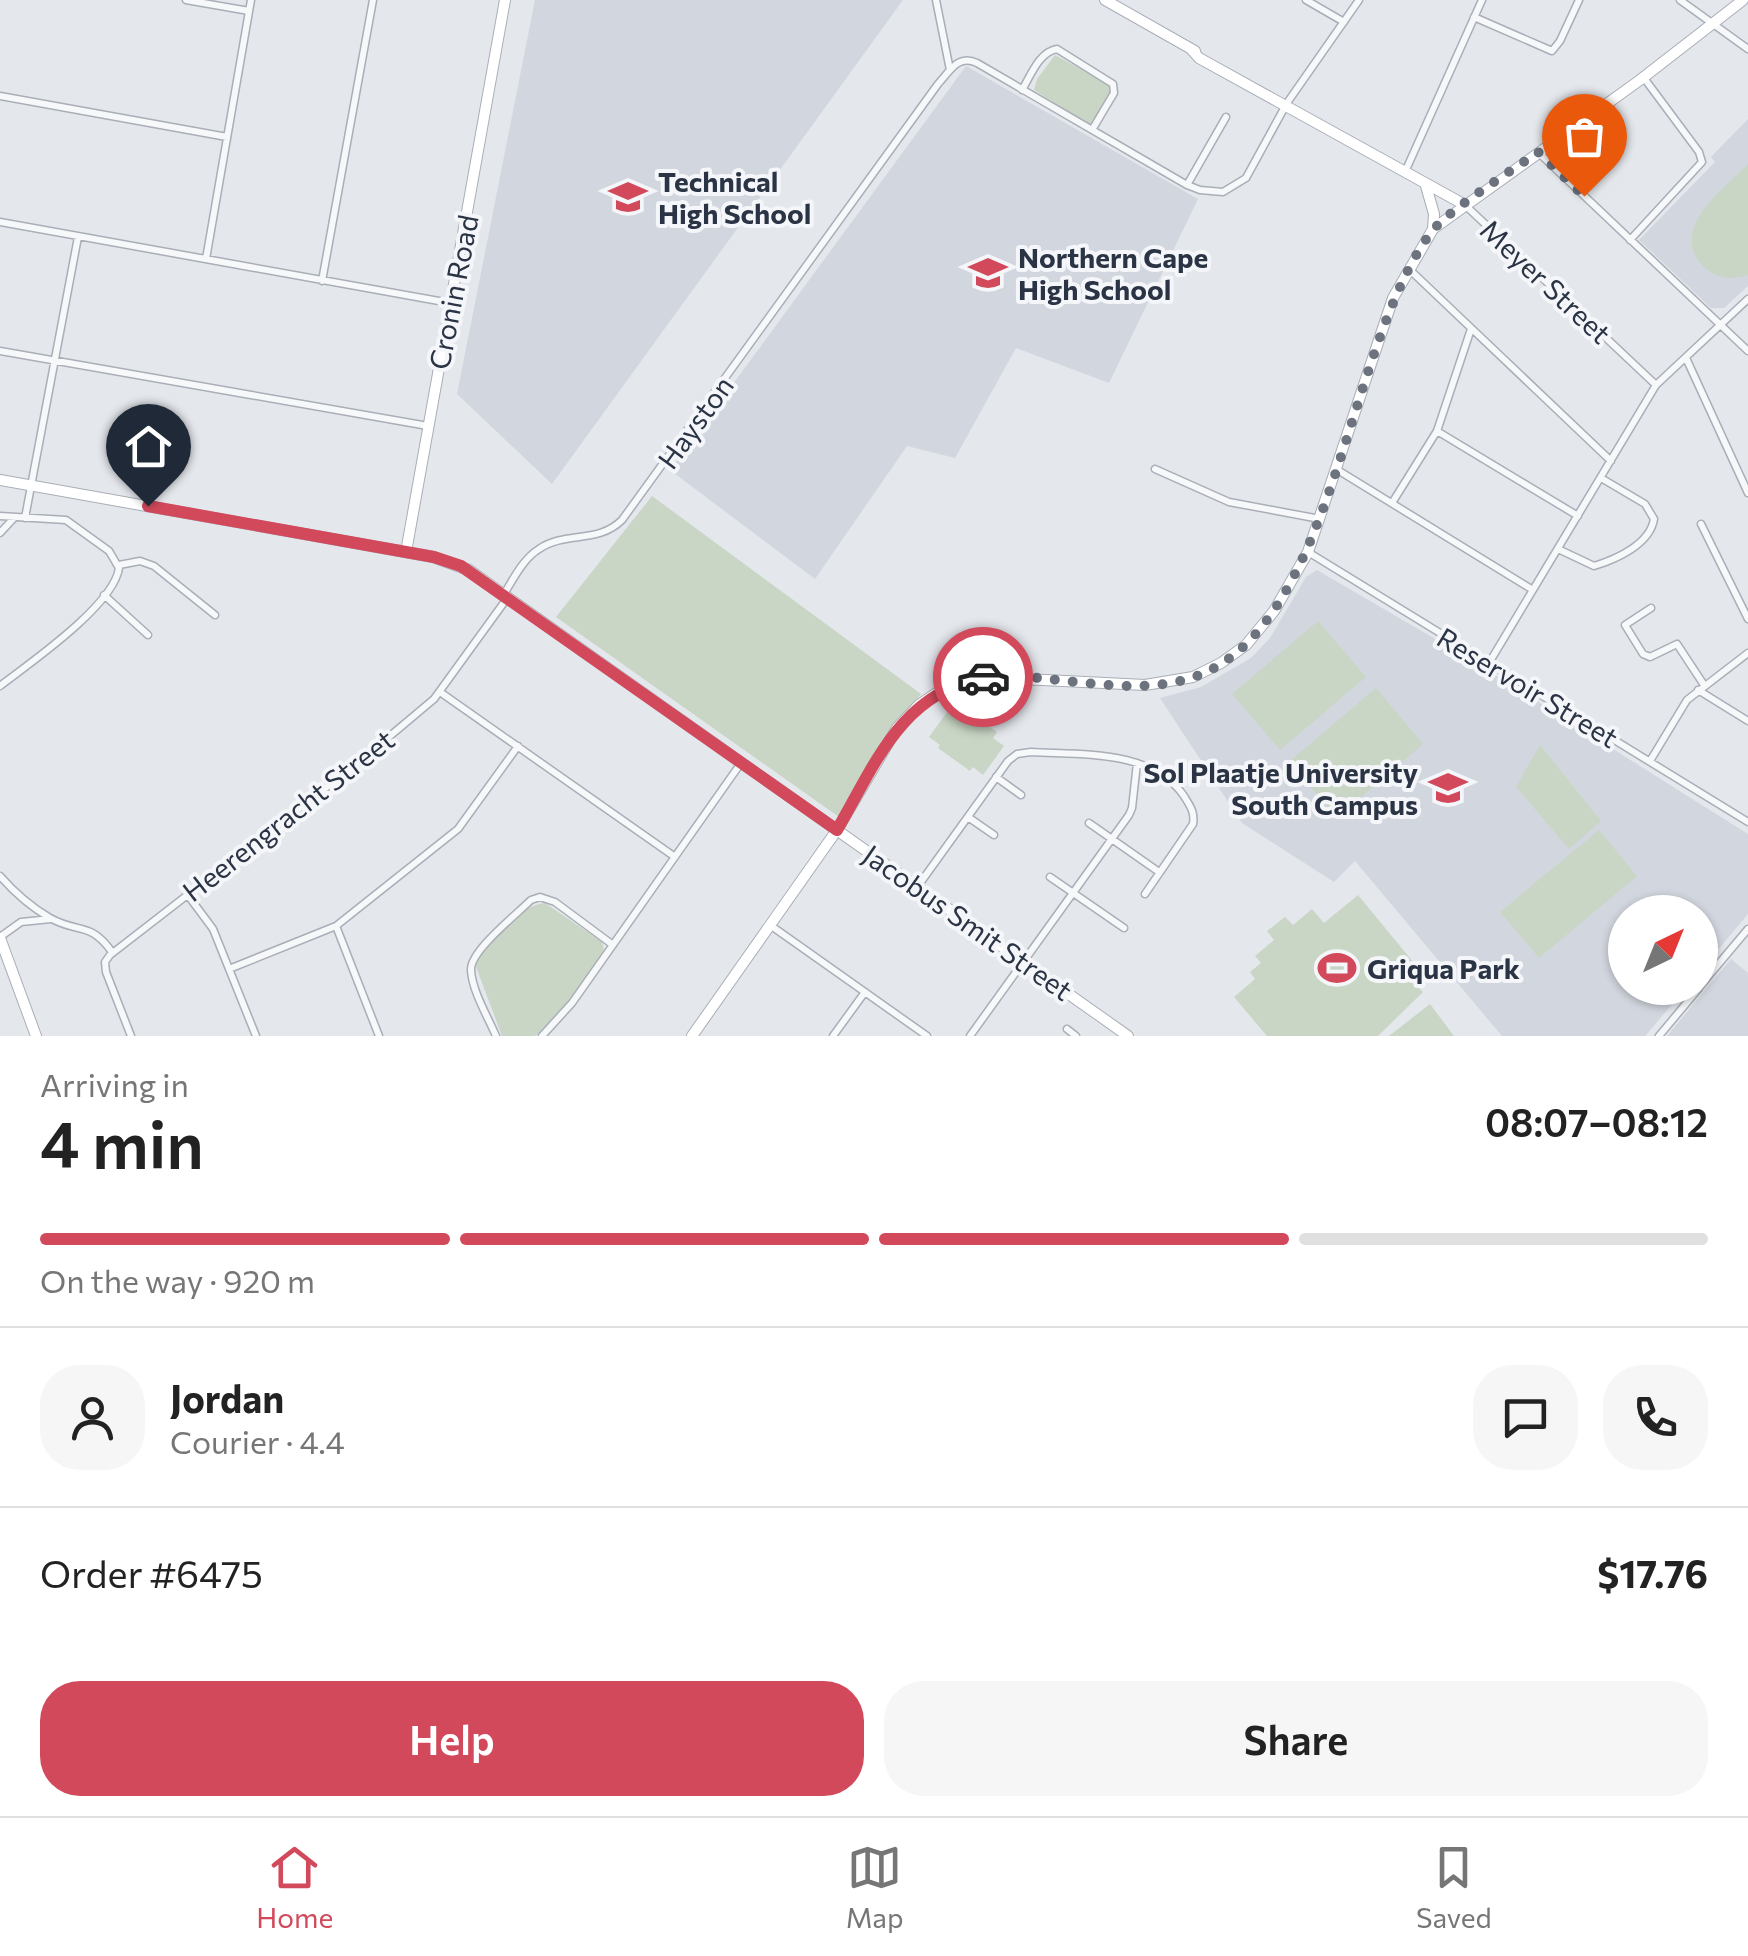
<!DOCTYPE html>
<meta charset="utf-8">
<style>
body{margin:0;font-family:Commissioner,sans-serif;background:#f6f6f6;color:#222;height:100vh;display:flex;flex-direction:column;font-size:38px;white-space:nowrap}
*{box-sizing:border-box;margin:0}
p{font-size:32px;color:#767676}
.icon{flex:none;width:55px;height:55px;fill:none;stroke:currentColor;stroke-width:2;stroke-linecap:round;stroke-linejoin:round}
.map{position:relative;height:1036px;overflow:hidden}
.drawer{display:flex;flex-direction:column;background:#fff;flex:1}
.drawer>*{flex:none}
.needle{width:65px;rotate:43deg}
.controls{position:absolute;left:1608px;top:895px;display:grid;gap:20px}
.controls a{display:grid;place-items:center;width:110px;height:110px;border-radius:50%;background:#fff;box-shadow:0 2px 8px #0004;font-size:50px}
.pin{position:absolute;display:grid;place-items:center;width:85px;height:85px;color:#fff;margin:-102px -42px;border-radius:50% 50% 50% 0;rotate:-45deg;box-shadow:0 0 10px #0007}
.pin .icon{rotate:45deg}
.courier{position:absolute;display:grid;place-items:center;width:100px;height:100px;margin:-50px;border:8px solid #d1495b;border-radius:50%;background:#fff;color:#222;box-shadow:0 2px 12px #0007}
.head em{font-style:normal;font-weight:600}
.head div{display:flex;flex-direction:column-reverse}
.head{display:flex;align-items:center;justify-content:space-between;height:170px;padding:0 40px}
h1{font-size:65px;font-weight:600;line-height:75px}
.bar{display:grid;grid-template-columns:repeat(4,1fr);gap:15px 10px;align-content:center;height:120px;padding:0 40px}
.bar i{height:12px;border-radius:8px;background:#e0e0e0}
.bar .selected{background:#d1495b}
.bar p{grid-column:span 4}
.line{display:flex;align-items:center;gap:25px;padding:0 40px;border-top:2px solid #e0e0e0}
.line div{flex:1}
.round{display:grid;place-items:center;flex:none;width:105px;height:105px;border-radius:40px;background:#f6f6f6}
.primary-button{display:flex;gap:20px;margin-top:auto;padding:20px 40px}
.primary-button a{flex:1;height:115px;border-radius:40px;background:#d1495b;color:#fff;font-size:40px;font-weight:600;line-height:115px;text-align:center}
.primary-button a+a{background:#f6f6f6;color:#222}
.tabs{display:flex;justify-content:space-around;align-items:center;height:140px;border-top:2px solid #e0e0e0;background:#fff;font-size:28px;color:#767676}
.tabs a{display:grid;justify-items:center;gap:5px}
.tabs .selected{color:#d1495b}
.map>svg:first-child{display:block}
.built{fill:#d2d6de}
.green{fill:#c9d6c5}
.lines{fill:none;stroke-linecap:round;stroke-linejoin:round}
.street-casing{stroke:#a9aeb7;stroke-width:9}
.secondary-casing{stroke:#a9aeb7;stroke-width:12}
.street{stroke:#f7f8fa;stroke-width:6}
.secondary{stroke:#fff;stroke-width:10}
.done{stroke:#6c737f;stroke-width:10;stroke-dasharray:0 18}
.route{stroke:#d1495b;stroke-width:12}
.labels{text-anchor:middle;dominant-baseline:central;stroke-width:8;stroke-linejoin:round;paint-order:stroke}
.poi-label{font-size:28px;font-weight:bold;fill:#2b3445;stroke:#f4f6f9;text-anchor:start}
.street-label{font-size:28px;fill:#2b3445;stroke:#f4f6f9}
</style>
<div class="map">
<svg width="1748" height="1036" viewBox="0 0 1748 1036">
<rect width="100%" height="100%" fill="#e4e7ec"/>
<path class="built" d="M535,0H903L552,484L457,394Z
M966,66L1198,199L1109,383L1016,348L955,458L907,446L815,579L670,470Z
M1748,119V286L1724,308H1711L1639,240L1715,162L1711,157Z
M1317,570L1473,661L1748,834V914L1700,971V912H1625V988H1686L1645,1036H1502L1355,861L1334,882L1242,823L1160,698L1201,687L1251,658L1270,638L1306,577Z
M1731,959L1748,973V1036H1667Z"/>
<path class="green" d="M1055,55L1113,87L1115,91L1093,123L1088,124L1034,90L1037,79Z
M1748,164V275C1732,280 1717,279 1704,267C1666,230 1724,189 1748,164Z
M652,496L921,694L839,817L556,617Z
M1318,621L1366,677L1280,750L1232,694Z
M1376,688L1423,744L1337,818L1289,762Z
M966,711L997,732L993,738L1004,746L983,775L973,767L970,771L938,748L940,745L929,737L947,712L959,721Z
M1540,745L1601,821L1569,849L1516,787Z
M1599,830L1637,876L1539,958L1500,912Z
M1358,895L1423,974L1412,982L1423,992L1378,1036H1267L1234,997L1255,979L1250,972L1261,963L1255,956L1274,940L1267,931L1285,917L1293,925L1312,909L1324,923Z
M545,903L602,942L604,950C590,969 556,1029 534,1036C525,1036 511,1036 502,1036L475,964C490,942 518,906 545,903Z
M1430,1004L1454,1036H1389Z"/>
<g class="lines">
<g class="street-casing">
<path id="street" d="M186,0L249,11
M936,0L950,70
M1306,0L1344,22
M1680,0L1748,49
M1474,17L1552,51L1560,41L1579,0
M1022,90C1031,75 1039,52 1057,49L1113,84L1114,93L1092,130
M0,96L227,137
M1539,153L1748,351
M1405,172L1482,0
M1187,185L1226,117
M1466,206L1656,385
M0,222L450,303
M1630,240L1702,162L1699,152L1644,78
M206,259L251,0
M1410,270L1611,461
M322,281L373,0
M0,351L428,426
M1686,358L1748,493
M1437,431L1578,516
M1155,469L1229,502L1320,519
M1336,469L1533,590
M1392,503L1437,431L1471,329
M0,516L66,520L109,551L119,568C114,605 30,663 0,686
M25,518L78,237
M1701,524L1748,619
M0,533L13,519
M1558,549L1594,566C1617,559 1650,544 1654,519L1645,504L1601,478
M1308,552L1748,822
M119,565L140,561L154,566L215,615
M504,594C514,578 523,559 539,549C565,531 598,544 622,520L938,84C950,71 958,54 977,63L1187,185L1200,190L1223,192L1246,178L1287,103L1359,0
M104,595L148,635
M1651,608L1625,625L1643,654L1650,657L1677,644L1704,685
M1489,663L1656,385L1748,299
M1698,690L1748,721
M440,692L675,857
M1650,761L1687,700L1748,653
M996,777L1021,795
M968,817L994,835
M1089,823L1159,872
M0,876C14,892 31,907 50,918C79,934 90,921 112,952
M1050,877L1124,928
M918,886L1008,761L1017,754L1031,752C1081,755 1152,749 1184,796C1190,806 1195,812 1193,824L1145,894
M187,894L213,929L256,1036
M770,925L927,1036
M336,926L379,1036
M0,937L21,922L51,919
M229,969L336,926L458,829L518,746
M1700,986L1748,929
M1067,1029L1076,1036
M131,1036L106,972L105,962L110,955L359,762L434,699L508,597
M496,1036C488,1017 472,991 471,970C470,951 517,914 531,900L540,897L555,902L613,945
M542,1036L572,1003L741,763
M833,1036L865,992
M970,1036L1129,815L1132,808L1137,763
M1659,1036L1699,988"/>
</g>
<g class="secondary-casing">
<path id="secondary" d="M1105,0L1195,51
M1191,49L1199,58L1465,205
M1426,186L1434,214L1433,229
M0,480L433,557L469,570L1128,1036
M406,552L505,0
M0,938L36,1036
M692,1036L837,830L897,728L919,705L944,688L983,677L1145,685L1193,677L1221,663L1246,645L1274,611L1308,552L1393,298L1433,229L1640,80L1743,0"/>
</g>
<use href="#street" class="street"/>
<use href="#secondary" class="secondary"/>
</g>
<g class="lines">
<path class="done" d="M983,677C1051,671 1127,700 1194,677C1335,628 1345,350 1430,234C1446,211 1512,171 1538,152L1584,196"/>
<path class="route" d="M148,506L434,557L461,566L837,830C876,763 900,695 983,677"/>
</g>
<defs>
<g id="school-bare" transform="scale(3)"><path d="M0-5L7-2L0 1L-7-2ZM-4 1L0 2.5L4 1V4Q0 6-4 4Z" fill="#d1495b" stroke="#f4f6f9" stroke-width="2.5" paint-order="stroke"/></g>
<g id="university-bare" transform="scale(3)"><path d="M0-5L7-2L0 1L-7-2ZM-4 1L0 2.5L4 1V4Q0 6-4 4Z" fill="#d1495b" stroke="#f4f6f9" stroke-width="2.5" paint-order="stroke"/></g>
<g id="stadium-bare" transform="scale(3)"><path d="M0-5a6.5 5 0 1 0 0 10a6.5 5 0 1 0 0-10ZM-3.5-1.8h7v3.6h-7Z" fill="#d1495b" stroke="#f4f6f9" stroke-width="2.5" paint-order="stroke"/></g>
</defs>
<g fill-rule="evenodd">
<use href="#school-bare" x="628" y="197"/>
<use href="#school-bare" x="988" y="273"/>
<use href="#university-bare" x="1448" y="788"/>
<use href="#stadium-bare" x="1337" y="968"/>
</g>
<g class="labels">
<g class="poi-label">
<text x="658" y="181">Technical<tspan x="658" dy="32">High School</tspan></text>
<text x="1018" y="257">Northern Cape<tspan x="1018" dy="32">High School</tspan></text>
<text x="1418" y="772" text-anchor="end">Sol Plaatje University<tspan x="1418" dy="32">South Campus</tspan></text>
<text x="1367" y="968">Griqua Park</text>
</g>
<g class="street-label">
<text transform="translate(1546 281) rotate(43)">Meyer Street</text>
<text transform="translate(453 292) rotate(-79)">Cronin Road</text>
<text transform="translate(695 422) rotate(-54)">Hayston</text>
<text transform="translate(1528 687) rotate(31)">Reservoir Street</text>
<text transform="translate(288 815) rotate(-38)">Heerengracht Street</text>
<text transform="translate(968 922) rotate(35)">Jacobus Smit Street</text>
</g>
</g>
</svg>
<div class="controls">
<a><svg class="needle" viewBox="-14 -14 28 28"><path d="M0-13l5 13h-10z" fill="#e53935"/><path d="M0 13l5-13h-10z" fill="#767676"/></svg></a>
</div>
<div class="pin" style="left:1584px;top:196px;background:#ea580c"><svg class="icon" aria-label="bag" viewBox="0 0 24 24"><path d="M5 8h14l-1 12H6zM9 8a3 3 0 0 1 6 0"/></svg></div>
<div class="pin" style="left:148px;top:506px;background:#1f2937"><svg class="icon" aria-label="home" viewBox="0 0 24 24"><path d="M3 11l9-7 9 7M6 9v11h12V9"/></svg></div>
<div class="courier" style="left:983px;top:677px"><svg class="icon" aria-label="car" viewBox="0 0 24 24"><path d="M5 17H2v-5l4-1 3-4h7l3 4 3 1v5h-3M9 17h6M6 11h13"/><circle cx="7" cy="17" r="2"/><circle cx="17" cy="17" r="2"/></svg></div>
</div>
<section class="drawer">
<div class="head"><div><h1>4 min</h1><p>Arriving in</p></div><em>08:07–08:12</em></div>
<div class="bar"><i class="selected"></i><i class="selected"></i><i class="selected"></i><i></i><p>On the way · 920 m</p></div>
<div class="line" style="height:180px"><a class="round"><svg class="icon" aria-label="person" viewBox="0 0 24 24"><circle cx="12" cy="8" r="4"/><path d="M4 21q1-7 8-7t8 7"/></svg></a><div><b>Jordan</b><p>Courier · 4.4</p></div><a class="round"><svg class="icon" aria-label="chat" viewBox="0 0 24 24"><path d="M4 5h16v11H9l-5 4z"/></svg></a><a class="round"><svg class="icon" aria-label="phone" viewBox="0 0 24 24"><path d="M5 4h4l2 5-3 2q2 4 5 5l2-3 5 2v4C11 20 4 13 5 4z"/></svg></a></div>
<div class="line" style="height:130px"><div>Order #6475</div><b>$17.76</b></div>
<div class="primary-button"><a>Help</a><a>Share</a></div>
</section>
<nav class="tabs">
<a class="selected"><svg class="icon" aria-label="home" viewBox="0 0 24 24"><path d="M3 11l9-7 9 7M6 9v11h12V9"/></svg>Home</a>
<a><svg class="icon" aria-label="map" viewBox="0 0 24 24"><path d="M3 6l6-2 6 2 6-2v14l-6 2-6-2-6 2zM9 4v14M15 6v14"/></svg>Map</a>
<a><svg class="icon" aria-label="saved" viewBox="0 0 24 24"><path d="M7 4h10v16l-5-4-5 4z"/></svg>Saved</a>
</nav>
